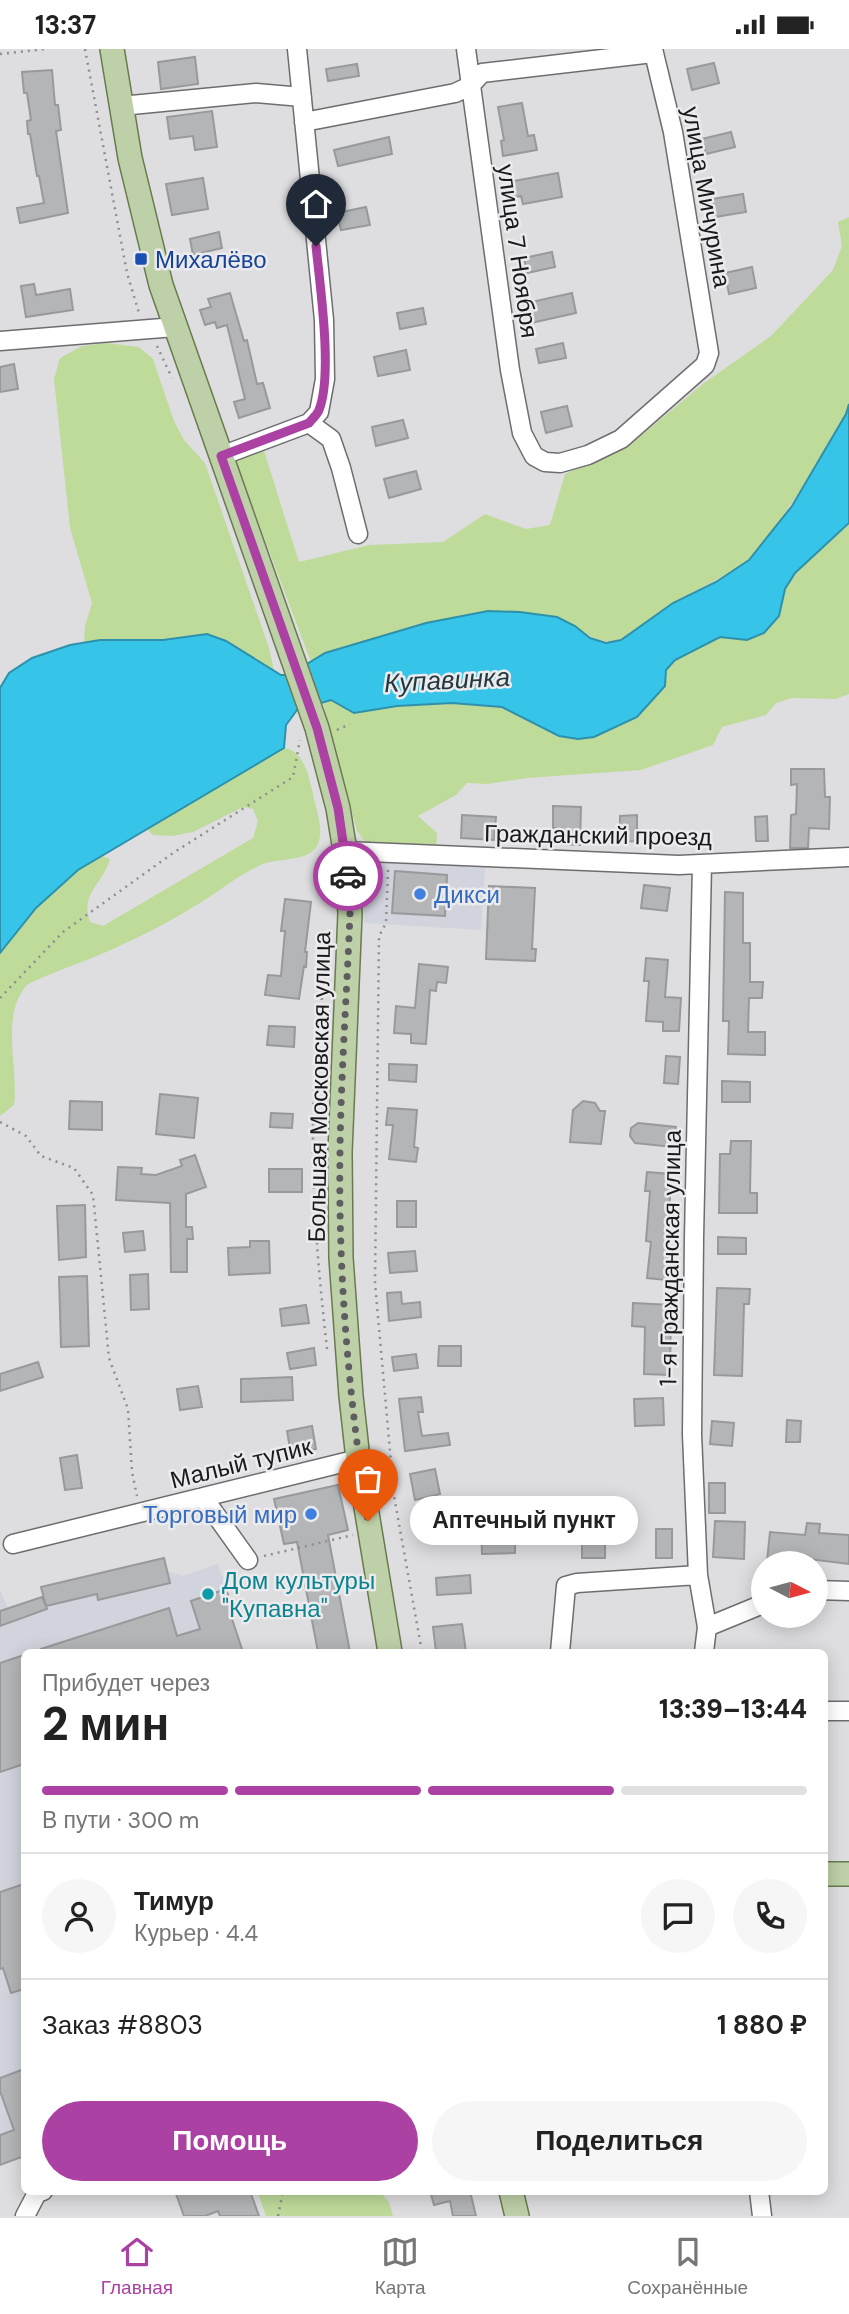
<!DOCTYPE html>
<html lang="ru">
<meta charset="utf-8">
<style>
body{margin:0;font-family:"DM Sans",sans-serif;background:#f6f6f6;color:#222;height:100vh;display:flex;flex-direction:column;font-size:26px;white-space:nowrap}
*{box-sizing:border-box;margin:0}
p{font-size:23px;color:#767676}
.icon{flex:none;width:38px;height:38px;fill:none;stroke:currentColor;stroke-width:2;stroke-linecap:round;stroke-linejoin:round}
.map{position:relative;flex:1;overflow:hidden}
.drawer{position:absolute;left:21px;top:1600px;width:807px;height:546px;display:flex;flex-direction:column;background:#fff;border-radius:10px;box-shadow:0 4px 18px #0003}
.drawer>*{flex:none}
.needle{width:46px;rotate:96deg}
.fabs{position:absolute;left:751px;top:1502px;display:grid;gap:14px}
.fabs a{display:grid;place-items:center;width:77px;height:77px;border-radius:50%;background:#fff;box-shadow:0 4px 18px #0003;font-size:35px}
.pin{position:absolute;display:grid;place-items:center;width:60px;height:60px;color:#fff;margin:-72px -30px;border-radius:50% 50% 50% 0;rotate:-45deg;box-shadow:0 0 7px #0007}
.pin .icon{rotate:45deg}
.courier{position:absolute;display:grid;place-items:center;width:70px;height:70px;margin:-35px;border:5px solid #ab41a2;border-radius:50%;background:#fff;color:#222;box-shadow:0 2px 9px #0007}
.bubble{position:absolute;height:49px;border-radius:24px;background:#fff;box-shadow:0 4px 18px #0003;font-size:23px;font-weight:800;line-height:49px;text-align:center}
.summary em{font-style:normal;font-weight:800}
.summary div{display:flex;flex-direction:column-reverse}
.summary{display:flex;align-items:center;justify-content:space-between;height:119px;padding:0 21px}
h1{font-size:46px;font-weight:800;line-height:52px}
.bar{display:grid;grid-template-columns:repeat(4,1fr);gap:10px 7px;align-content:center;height:84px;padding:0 21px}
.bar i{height:9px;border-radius:5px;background:#e0e0e0}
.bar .on{background:#ab41a2}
.bar p{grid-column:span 4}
.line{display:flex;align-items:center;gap:18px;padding:0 21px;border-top:2px solid #e0e0e0}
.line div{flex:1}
.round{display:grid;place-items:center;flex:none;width:74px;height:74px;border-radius:37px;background:#f6f6f6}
.primary-button{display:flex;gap:14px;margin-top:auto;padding:14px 21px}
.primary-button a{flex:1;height:80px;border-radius:42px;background:#ab41a2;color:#fff;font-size:28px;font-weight:800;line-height:80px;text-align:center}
.primary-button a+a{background:#f6f6f6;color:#222}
.status{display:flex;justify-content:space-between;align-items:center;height:49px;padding:0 35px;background:#fff;direction:ltr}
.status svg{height:19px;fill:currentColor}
.tabs{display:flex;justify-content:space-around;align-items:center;height:98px;border-top:2px solid #e0e0e0;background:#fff;font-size:19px;color:#767676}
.tabs a{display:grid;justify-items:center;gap:4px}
.tabs .on{color:#ab41a2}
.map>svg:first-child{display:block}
.built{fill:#d1d3dd}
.green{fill:#bfdb9a}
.water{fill:#37c4e9;stroke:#2e91ab;stroke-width:2}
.building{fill:#b4b5b7;stroke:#98999b;stroke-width:2}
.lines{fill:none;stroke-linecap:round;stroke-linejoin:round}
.minor-casing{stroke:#6d6d70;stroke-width:21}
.major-casing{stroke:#687b4f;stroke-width:26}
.path{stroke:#8e8e90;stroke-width:2.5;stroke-dasharray:2 5;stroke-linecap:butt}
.minor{stroke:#fff;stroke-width:18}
.major{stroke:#bed0a7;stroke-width:23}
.done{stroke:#5e5e60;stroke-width:7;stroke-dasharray:0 12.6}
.route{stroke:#ab41a2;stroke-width:9}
.transit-dot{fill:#1a4fb4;stroke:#ebebee;stroke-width:2.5}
.shop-dot{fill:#3f7fe0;stroke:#ebebee;stroke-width:2.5}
.culture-dot{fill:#0f9aa8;stroke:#ebebee;stroke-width:2.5}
.labels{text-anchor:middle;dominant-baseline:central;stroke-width:5;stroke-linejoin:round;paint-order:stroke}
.street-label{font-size:24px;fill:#19191a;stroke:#ebebee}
.transit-label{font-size:24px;fill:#164399;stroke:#ebebee;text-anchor:start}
.shop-label{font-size:24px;fill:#366cbe;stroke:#ebebee;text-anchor:start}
.culture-label{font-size:24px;fill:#0d838f;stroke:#ebebee;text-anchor:start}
.water-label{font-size:26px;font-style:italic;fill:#233940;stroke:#ebebee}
</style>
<div class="status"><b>13:37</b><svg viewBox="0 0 49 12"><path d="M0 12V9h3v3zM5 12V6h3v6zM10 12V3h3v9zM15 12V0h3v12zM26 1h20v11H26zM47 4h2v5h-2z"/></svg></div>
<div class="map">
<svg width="849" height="2167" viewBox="0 0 849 2167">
<rect width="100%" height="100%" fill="#dedee1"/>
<path class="built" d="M363,810L485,818L481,881L364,874Z
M164,1509L167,1522L183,1527L218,1515L234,1563L230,1564L243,1603H24V2107L0,2116V1540L8,1560L43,1548L41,1538Z"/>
<path class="green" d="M849,168V355L846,365C821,407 798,449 767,488C761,496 754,506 746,512C723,530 696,540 672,555C634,579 619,612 575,577L325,604L311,613L234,409L264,402L299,513L369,496L443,493L485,465L526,480L550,476L565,425L638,389L704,334L771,287L833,221L842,197L838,173Z
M107,294L139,298L153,310L174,372L184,391L205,414L269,599L274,622L215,587C197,583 179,591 161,591C135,592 110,590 84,594L85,577L92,554L70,479L54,330L60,309L82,297Z
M849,474V645L836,650L792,649L776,654L766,666L722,678L713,696L641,721L527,729L488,735L467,734L456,746L418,767L437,784L436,801L369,798L357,782L323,654L331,651L354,664L397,657L452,654L503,658L559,687L665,637L666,621L675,611L720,588L747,591L779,567L785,540L795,524Z
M284,699C304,701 309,728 313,745C316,761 325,782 317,797C308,813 278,809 263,815C239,825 217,844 195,857C164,876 132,892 99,906C88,911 30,932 26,937C0,968 19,1021 14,1056L0,1067V904L36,859L78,821L102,807L110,810C103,835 80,844 90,873L103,877L253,789L258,772L253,760L243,758L193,783L172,787L153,786L147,780Z
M257,2142H379L389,2153L393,2167H266Z"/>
<path class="water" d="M849,355V474L795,524L785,540L779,567L764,584L747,591L720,588L675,611L666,621L665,637L637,668L594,688L578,690L559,687L502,658L452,654L397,657L354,664L331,651L297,661L286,676L284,699L78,821L36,859L0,904V639L9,624L32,609L70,596L100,591H163L207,585L226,592L281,626H289L325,604L426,574L488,562L520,563L557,568L575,577L590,589L606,594L621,591L673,554L716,533L749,511L792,457L846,365Z"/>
<path class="building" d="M195,8L198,35L161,40L158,13Z
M714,14L719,34L692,41L687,20Z
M357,15L359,27L328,32L326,20Z
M52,21L55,56H58L61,81L56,82L68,164L20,174L17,159L44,154L39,127H37L30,85H28L27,72L31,71L27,44H24L22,23Z
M522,54L528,87L534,86L537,101L503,107L501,92L504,91L498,58Z
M212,62L217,98L195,101L193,87L170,90L167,68Z
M731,83L735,98L706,105L702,90Z
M389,88L392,105L338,117L334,101Z
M558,124L562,148L523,155L521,147L511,149L508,133Z
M203,129L208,160L172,166L166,135Z
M743,145L746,163L715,168L712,150Z
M366,158L370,176L341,181L337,164Z
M219,183L222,199L193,206L190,190Z
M552,203L555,218L527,224L524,209Z
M752,218L756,239L729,245L725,224Z
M34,235L36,246L70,240L73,261L26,268L21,237Z
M230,244L244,292L247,291L257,335L263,334L270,359L239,369L234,353L245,350L227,276L217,279L215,273L205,276L200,261L211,258L208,250Z
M572,244L576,264L531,274L527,254Z
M423,259L426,275L400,280L397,264Z
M563,294L566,309L539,314L536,300Z
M406,301L410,321L378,327L374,308Z
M14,315L18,340L0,343V318Z
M567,357L572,377L546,384L541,363Z
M403,371L408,389L376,397L372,378Z
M416,422L421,440L389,449L384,430Z
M791,720H824L825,748H830L829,780L809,779L808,799H790L791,766L796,765L797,735L791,736Z
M553,757L581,758L580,796L561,795L562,779H553Z
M462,766L496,768L494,791L461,789Z
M637,766V792L620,793V767Z
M767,767L768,792H756L755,768Z
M395,822L447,826L445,867L392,864Z
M644,836L670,839L667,862L641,859Z
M489,837L535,839L532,900H536L535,912L486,910Z
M725,843L743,844V894H750V933H763L762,949H749L748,983H765V1006L728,1005L729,972H723Z
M285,850L311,853L305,903H307L306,918L304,917L299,950L265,946L268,926L281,927L285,882H281Z
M646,909L668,911L665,948L681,949L679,982H663V973L646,972L649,932H644Z
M419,915L448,918L446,934L437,933L436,942L430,941L426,995L411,994V985L394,984L396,957L415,959Z
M269,977L295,978L294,998L267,996Z
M666,1007L680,1008L678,1035L664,1034Z
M389,1015L417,1016L416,1033L389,1031Z
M722,1032L750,1033V1053H722Z
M160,1045L198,1049L194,1089L156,1085Z
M70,1052L102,1053V1081L69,1080Z
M583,1052L595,1054L600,1062H605L601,1095L570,1093L573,1061Z
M388,1059L417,1061L414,1098L418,1099L416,1113L389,1110L393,1076H386Z
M271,1064L293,1065L292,1079L270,1078Z
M638,1074L676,1078L673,1098L635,1094L630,1087L631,1079Z
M731,1092H751L750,1144H757V1164H719L720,1105H730Z
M195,1106L206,1138L186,1145V1178H192L193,1190H187V1223H171L170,1154L116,1151L118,1118L142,1119L141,1125L156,1126L182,1117L180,1111Z
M269,1120H302V1143H269Z
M647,1123L671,1125L666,1231L647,1229L651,1193L646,1192L650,1142H645Z
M397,1152H416V1178H397Z
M85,1156L86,1208L59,1211L57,1157Z
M143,1182L145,1201L125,1203L123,1184Z
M718,1188L746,1189V1205H718Z
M250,1192H269L270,1224L229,1226L228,1199L250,1198Z
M415,1202L417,1222L390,1224L388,1204Z
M148,1225L149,1260L131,1261L130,1226Z
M87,1227L89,1297L61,1298L59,1228Z
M717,1239L750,1240L749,1255H744L742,1327L714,1326Z
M401,1243L402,1255L420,1253L421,1268L389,1272L387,1244Z
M633,1254L671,1256L670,1326L644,1325L645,1278L632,1277Z
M306,1256L309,1274L282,1277L280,1260Z
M439,1297H461V1317H438Z
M314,1299L316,1316L290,1320L287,1304Z
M416,1305L418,1319L394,1322L392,1308Z
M38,1313L43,1328L0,1342V1325Z
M292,1328L293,1351L241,1353V1330Z
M198,1337L202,1358L180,1361L177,1340Z
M421,1348L423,1363H418L422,1387L448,1384L450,1396L405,1402L399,1350Z
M663,1349L664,1376L635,1377L634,1350Z
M787,1371L801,1372L800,1393H786Z
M712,1372L734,1374L732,1397L710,1395Z
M312,1377L316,1400L291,1405L287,1382Z
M77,1406L82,1439L65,1441L60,1409Z
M435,1420L440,1445L415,1451L410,1425Z
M709,1434H725V1464H709Z
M338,1436L348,1481L328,1486L350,1603H318L297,1493L284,1495L274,1450Z
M481,1472H515V1504L482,1505Z
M715,1472L745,1473L744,1510L713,1508Z
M807,1474L820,1475L819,1484L849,1486V1515L785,1507L784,1513L767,1512L770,1483L805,1486Z
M605,1478V1509H582V1479Z
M656,1480H672V1509H656Z
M164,1509L170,1534L98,1551L97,1545L46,1557L47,1560L0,1577V1562L42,1548L46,1557L41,1538Z
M470,1526L471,1544L437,1546L436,1529Z
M226,1540L234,1563L230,1564L243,1603H42L41,1600L169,1559L177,1587L200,1580L191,1552Z
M462,1575L466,1603H436L433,1578Z
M24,1606V1715L0,1723V1614Z
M24,1835V1940L11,1944L3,1919L0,1920V1843Z
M24,2020V2107L0,2116V2086L14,2081L0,2042V2029Z
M175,2142H250L259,2167H220L218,2162L205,2167H184Z
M430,2142H470L476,2167H453L450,2152L434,2156Z"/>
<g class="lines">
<g class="minor-casing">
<path id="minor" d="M466,0L510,321L522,384L534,407L545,413L560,414L588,406L621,390L705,316L709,304L673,83L653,0
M121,57L256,44L302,48
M304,73L455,44L470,37L482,24L653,4
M0,292L175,278
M309,374L331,390L341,419L358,485
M221,407L309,374L319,363L325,330L324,271L297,0
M345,802L679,816L849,808
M702,815L694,1189L692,1385L698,1526L707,1578L704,1603
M203,1448L248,1511
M13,1495L358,1410
M816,1541L849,1542
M707,1578L763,1555
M560,1603L566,1537L577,1534L698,1526
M824,1662H849
M759,2142L762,2167
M25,2167L37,2144L43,2142"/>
</g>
<g class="major-casing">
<path id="major" d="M112,0L130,109L161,236L317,679L338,759L345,802L350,864L340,1103L341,1209L351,1347L358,1410L390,1603
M824,1825H849
M511,2142L517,2167"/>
</g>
<path class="path" d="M85,0L127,224L139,264
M0,5L45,0
M157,297L172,329
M337,681L350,675
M388,821L386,874L379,887L375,1234L394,1447L422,1603
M0,949L63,883L173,804L293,728L300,691
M0,1073L26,1087L41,1107L74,1119L93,1146L109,1309L128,1360L132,1423L137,1447
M327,1300C319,1227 312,1154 313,1081C313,1019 321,956 328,894
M264,1507L353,1486
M278,2167L283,2142"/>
<use href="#minor" class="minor"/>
<use href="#major" class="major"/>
</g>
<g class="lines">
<path class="done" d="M348,827L350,864C347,943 341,1023 340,1102C338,1226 349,1350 368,1472"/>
<path class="route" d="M316,197C320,237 333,326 319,361C317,366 312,370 309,374L221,407L317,679L338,759L348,827"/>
</g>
<rect class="transit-dot" x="134" y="203" width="14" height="14" rx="3.5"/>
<g class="shop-dot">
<circle cx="420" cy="845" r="7"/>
<circle cx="311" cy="1465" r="7"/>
</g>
<circle class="culture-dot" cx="208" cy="1545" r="7"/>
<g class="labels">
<g class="street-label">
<text transform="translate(707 148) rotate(80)">улица Мичурина</text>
<text transform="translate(518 202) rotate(82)">улица 7 Ноября</text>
<text transform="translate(598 786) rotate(1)">Гражданский проезд</text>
<text transform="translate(319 1038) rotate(-89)">Большая Московская улица</text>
<text transform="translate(670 1209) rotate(-89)">1-я Гражданская улица</text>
<text transform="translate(241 1414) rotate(-14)">Малый тупик</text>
</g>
<g class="transit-label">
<text x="155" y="210">Михалёво</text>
</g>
<g class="shop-label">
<text x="434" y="845">Дикси</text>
<text x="297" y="1465" text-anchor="end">Торговый мир</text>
</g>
<g class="culture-label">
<text x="222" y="1531">Дом культуры<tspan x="222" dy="28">"Купавна"</tspan></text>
</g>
<g class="water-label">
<text transform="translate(447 631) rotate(-3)">Купавинка</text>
</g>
</g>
</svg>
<div class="fabs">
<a><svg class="needle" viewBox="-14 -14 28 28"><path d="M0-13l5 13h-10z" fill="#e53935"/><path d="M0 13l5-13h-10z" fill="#767676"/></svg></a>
</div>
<div class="pin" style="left:368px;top:1472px;background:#ea580c"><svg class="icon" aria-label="bag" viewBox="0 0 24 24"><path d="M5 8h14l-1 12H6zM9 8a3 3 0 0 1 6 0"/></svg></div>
<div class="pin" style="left:316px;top:197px;background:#1f2937"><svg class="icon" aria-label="home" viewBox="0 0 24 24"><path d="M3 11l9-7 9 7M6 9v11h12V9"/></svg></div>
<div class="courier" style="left:348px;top:827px"><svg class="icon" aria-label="car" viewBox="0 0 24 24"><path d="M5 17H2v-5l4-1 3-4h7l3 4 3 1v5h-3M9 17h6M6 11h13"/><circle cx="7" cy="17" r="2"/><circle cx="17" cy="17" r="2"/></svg></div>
<div class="bubble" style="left:410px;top:1447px;width:228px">Аптечный пункт</div>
<section class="drawer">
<div class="summary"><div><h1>2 мин</h1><p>Прибудет через</p></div><em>13:39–13:44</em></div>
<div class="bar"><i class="on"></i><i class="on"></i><i class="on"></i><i></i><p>В пути · 300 m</p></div>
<div class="line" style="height:126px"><a class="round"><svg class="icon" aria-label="person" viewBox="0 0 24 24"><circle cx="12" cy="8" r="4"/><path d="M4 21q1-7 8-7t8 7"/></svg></a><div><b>Тимур</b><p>Курьер · 4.4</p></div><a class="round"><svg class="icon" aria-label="chat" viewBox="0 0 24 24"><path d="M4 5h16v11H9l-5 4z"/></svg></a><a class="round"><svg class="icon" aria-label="phone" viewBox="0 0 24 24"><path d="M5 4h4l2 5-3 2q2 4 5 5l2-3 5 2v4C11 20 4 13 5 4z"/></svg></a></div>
<div class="line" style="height:91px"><div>Заказ #8803</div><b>1 880 ₽</b></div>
<div class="primary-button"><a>Помощь</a><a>Поделиться</a></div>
</section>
</div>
<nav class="tabs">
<a class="on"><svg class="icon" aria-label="home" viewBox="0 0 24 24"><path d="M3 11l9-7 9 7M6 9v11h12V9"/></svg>Главная</a>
<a><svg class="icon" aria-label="map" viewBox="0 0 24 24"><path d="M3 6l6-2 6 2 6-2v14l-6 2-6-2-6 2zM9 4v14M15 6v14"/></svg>Карта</a>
<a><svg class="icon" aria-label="saved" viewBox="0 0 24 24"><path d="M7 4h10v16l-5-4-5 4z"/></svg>Сохранённые</a>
</nav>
